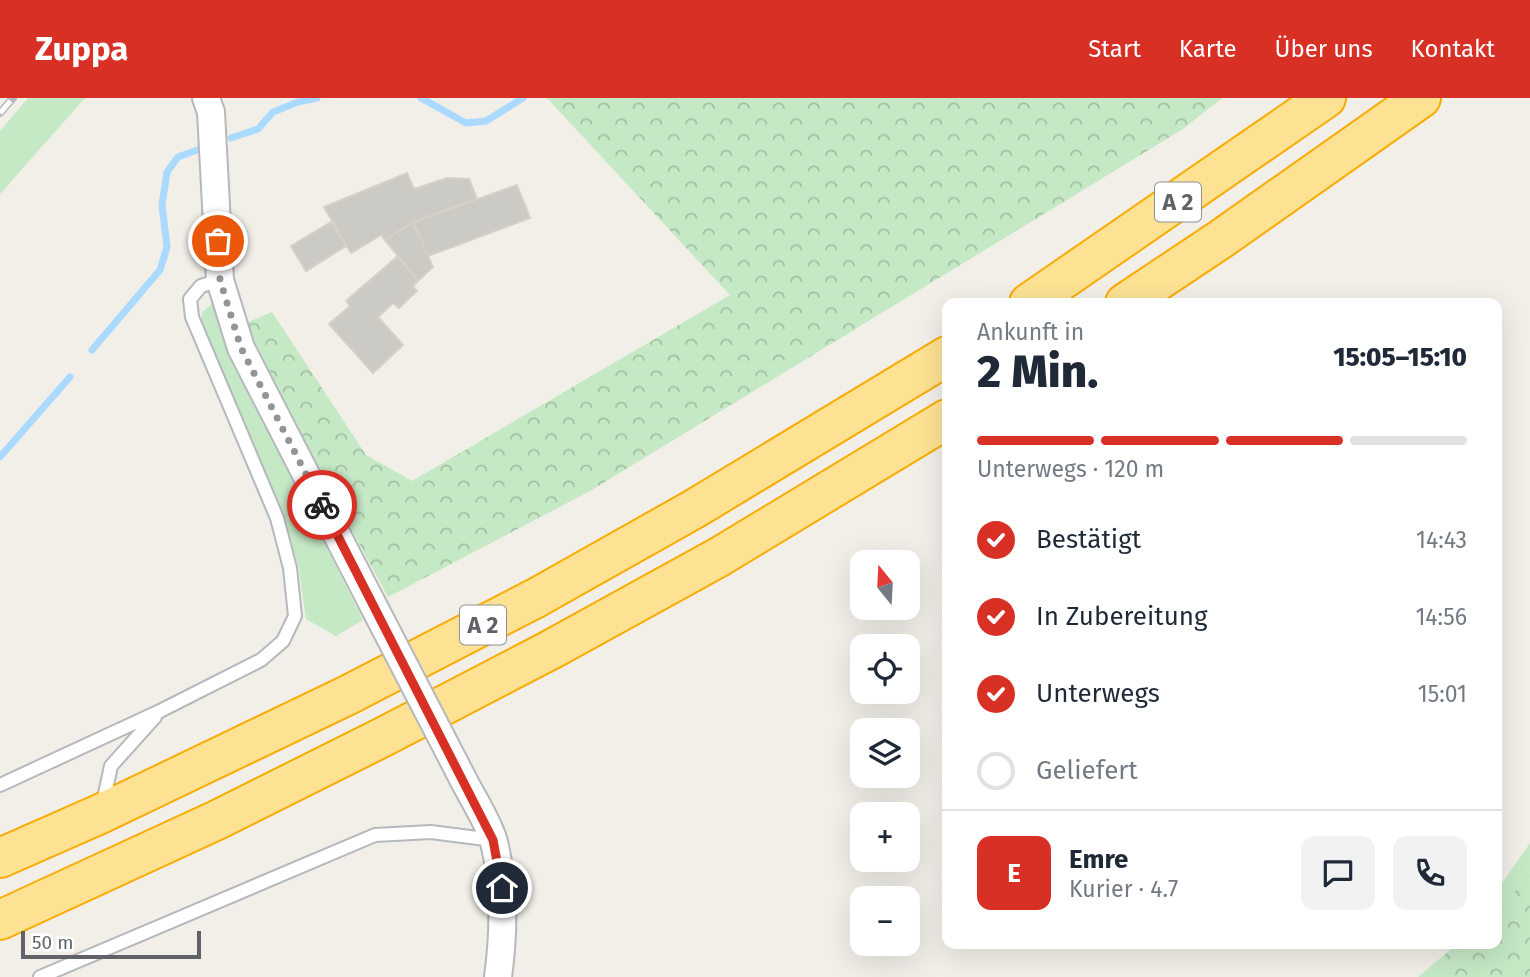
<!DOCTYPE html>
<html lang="de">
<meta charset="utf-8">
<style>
body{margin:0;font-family:"Fira Sans",sans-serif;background:#f2f2f3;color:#1f2937;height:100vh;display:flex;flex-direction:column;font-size:26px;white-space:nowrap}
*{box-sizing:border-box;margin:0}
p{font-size:23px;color:#747a83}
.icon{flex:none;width:38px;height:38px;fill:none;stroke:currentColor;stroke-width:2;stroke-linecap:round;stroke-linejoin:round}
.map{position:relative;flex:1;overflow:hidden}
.side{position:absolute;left:942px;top:200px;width:560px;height:651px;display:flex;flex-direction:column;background:#fff;border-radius:14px;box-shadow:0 7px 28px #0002}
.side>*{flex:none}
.needle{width:46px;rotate:342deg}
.tools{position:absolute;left:850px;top:452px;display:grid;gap:14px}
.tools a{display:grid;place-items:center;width:70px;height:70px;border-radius:14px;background:#fff;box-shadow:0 7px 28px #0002;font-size:35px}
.scale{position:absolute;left:21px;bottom:18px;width:180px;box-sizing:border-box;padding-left:7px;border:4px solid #5f6368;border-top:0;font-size:19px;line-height:24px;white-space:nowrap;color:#5f6368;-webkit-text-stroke:5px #fff;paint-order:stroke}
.pin{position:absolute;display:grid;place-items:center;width:60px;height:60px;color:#fff;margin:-30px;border:4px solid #fff;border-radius:50%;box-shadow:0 2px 7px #0007}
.courier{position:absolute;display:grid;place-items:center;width:70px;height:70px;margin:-35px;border:5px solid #d93025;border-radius:50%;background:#fff;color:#222;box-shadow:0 2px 9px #0007}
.summary em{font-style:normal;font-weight:800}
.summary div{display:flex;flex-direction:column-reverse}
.summary{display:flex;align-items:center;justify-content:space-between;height:119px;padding:0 35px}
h1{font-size:46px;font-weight:800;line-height:52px}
.bar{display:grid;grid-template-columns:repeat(4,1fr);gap:10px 7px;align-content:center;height:84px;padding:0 35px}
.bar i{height:9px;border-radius:5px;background:#e0e1e3}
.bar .on{background:#d93025}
.bar p{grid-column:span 4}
.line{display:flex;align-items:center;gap:18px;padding:0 35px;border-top:2px solid #e0e1e3}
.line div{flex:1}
.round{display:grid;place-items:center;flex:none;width:74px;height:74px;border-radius:14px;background:#f2f2f3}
ol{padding:0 35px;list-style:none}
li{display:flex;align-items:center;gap:21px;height:77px}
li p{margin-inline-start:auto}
li .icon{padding:7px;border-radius:50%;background:#d93025;color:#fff;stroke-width:4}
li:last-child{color:#747a83}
li i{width:38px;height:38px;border:4px solid #e0e1e3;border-radius:50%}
header{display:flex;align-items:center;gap:42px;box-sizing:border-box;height:98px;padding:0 35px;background:#d93025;color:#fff}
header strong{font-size:33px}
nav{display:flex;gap:38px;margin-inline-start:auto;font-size:24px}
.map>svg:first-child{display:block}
.green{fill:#c5e8c5}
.forest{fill:url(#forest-crowns)}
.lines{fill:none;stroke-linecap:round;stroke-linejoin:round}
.stream{stroke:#aadaff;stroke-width:7}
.building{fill:#cccac5;stroke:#d6d1c6;stroke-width:2}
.lane-casing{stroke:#b5b8bc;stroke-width:16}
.street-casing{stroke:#b5b8bc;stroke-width:30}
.highway-casing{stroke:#f9ab00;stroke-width:42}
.lane{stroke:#fff;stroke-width:12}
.street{stroke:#fff;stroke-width:26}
.highway{stroke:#fde293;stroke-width:38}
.rail-casing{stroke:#b6b7b8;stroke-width:8}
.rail{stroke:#fff;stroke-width:5;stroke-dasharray:16;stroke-linecap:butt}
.street-bridge-casing{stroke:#b5b8bc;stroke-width:30;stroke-linecap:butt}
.street-bridge{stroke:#fff;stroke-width:26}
.done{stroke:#929495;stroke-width:7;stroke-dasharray:0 12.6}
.route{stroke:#d93025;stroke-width:9}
.labels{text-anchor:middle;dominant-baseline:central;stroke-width:5;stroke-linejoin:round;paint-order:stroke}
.shield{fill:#fff;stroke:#8f9295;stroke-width:2}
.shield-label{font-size:23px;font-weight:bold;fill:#5f6368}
</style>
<header>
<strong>Zuppa</strong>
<nav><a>Start</a><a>Karte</a><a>Über uns</a><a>Kontakt</a></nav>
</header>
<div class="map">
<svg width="1530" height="879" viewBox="0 0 1530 879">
<defs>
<pattern id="forest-crowns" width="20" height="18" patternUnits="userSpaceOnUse" patternTransform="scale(1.75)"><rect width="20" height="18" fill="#c5e8c5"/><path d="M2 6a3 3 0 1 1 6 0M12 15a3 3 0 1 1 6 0" fill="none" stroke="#a3c0a4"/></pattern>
</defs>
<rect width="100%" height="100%" fill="#f1efe8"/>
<path class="green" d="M28,0H85L0,96V33Z
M213,205L257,311L363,522L336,538L306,521L298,466L278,402L201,226L202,214Z
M1530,745V879L1496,845V794Z
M1443,858L1446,879H1418Z"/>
<path class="forest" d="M547,0H1222L1183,31L590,393L388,499L257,257L246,225L272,214L366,357L412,383L730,197Z
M1530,778V879H1446L1443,858L1458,845H1496V813Z"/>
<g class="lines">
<path class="stream" d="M421,0L466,25L486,23L523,0
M231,40L258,31L273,14L298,4L317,0
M92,252L160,172L167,149L162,107L167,74L178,59L200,51
M0,359L70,279"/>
</g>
<path class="building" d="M407,75L414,91L447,80L469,81L477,101L413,124L385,142L381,137L351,155L324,109Z
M517,87L530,120L428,158L413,124Z
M331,124L346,148L306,173L291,148Z
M413,124L433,169L418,183L385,142Z
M398,158L418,183L413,188L417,193L399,210L393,205L378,219L403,247L373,275L329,226L350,208L346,203Z"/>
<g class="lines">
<g class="lane-casing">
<path id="lane" d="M0,687L160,613L261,562L283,543L295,518L290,470L277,420L192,219L190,201L201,188L220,182
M103,705L111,668L155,619
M40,879L375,737L431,734L493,742"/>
</g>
<g class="street-casing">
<path id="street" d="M206,0L211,14L220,182L241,250L371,503
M463,681C473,701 488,723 494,744C505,789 504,835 498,879"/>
</g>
<g class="highway-casing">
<path id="highway" d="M1029,205L1326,0
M1125,205L1221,141L1421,0
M0,760L100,716L348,597L536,500L694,411L947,258
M0,822L217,722L383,639L552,551L719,459L947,321"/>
</g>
<use href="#lane" class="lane"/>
<use href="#street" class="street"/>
<use href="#highway" class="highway"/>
<g class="rail-casing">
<path id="rail" d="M0,15L13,0"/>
</g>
<use href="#rail" class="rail"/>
<g class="street-bridge-casing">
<path id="street-bridge" d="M371,503L463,681"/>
</g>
<use href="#street-bridge" class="street-bridge"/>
</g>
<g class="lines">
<path class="done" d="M218,143L220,182L241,250L322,407"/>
<path class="route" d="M322,407L493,742L502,790"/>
</g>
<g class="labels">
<g class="shield">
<rect x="1155" y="84.5" width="46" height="39" rx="5"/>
<rect x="460" y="507.5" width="46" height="39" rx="5"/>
</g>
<g class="shield-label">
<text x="1178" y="104">A 2</text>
<text x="483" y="527">A 2</text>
</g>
</g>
</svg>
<div class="tools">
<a><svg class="needle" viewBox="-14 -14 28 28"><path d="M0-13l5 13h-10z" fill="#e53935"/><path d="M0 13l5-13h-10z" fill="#747a83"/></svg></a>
<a><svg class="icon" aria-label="locate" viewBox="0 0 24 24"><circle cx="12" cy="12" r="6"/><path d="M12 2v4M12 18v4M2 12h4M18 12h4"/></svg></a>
<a><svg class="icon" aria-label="layers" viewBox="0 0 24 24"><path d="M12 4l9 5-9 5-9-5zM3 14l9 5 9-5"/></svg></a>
<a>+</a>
<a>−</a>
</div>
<div class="scale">50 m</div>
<div class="pin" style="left:218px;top:143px;background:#ea580c"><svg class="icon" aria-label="bag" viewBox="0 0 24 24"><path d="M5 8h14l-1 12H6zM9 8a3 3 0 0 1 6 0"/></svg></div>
<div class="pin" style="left:502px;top:790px;background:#1f2937"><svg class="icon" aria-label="home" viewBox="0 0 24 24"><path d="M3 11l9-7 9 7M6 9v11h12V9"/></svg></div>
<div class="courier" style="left:322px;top:407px"><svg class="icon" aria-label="bike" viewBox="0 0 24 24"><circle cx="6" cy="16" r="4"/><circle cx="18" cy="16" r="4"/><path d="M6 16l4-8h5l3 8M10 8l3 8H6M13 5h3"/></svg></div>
<section class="side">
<div class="summary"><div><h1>2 Min.</h1><p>Ankunft in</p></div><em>15:05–15:10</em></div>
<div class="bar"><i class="on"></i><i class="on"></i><i class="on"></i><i></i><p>Unterwegs · 120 m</p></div>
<ol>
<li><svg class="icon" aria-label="check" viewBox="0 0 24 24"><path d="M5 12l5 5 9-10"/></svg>Bestätigt<p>14:43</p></li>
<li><svg class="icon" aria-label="check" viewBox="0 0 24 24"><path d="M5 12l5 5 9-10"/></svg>In Zubereitung<p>14:56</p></li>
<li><svg class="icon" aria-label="check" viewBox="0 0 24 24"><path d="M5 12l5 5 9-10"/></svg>Unterwegs<p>15:01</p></li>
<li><i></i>Geliefert</li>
</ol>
<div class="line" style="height:126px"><b class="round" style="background:#d93025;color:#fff">E</b><div><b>Emre</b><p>Kurier · 4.7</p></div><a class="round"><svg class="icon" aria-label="chat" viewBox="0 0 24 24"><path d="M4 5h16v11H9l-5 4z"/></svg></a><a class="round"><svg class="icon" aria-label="phone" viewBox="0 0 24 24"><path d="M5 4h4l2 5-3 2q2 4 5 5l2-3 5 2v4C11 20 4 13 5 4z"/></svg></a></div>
</section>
</div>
